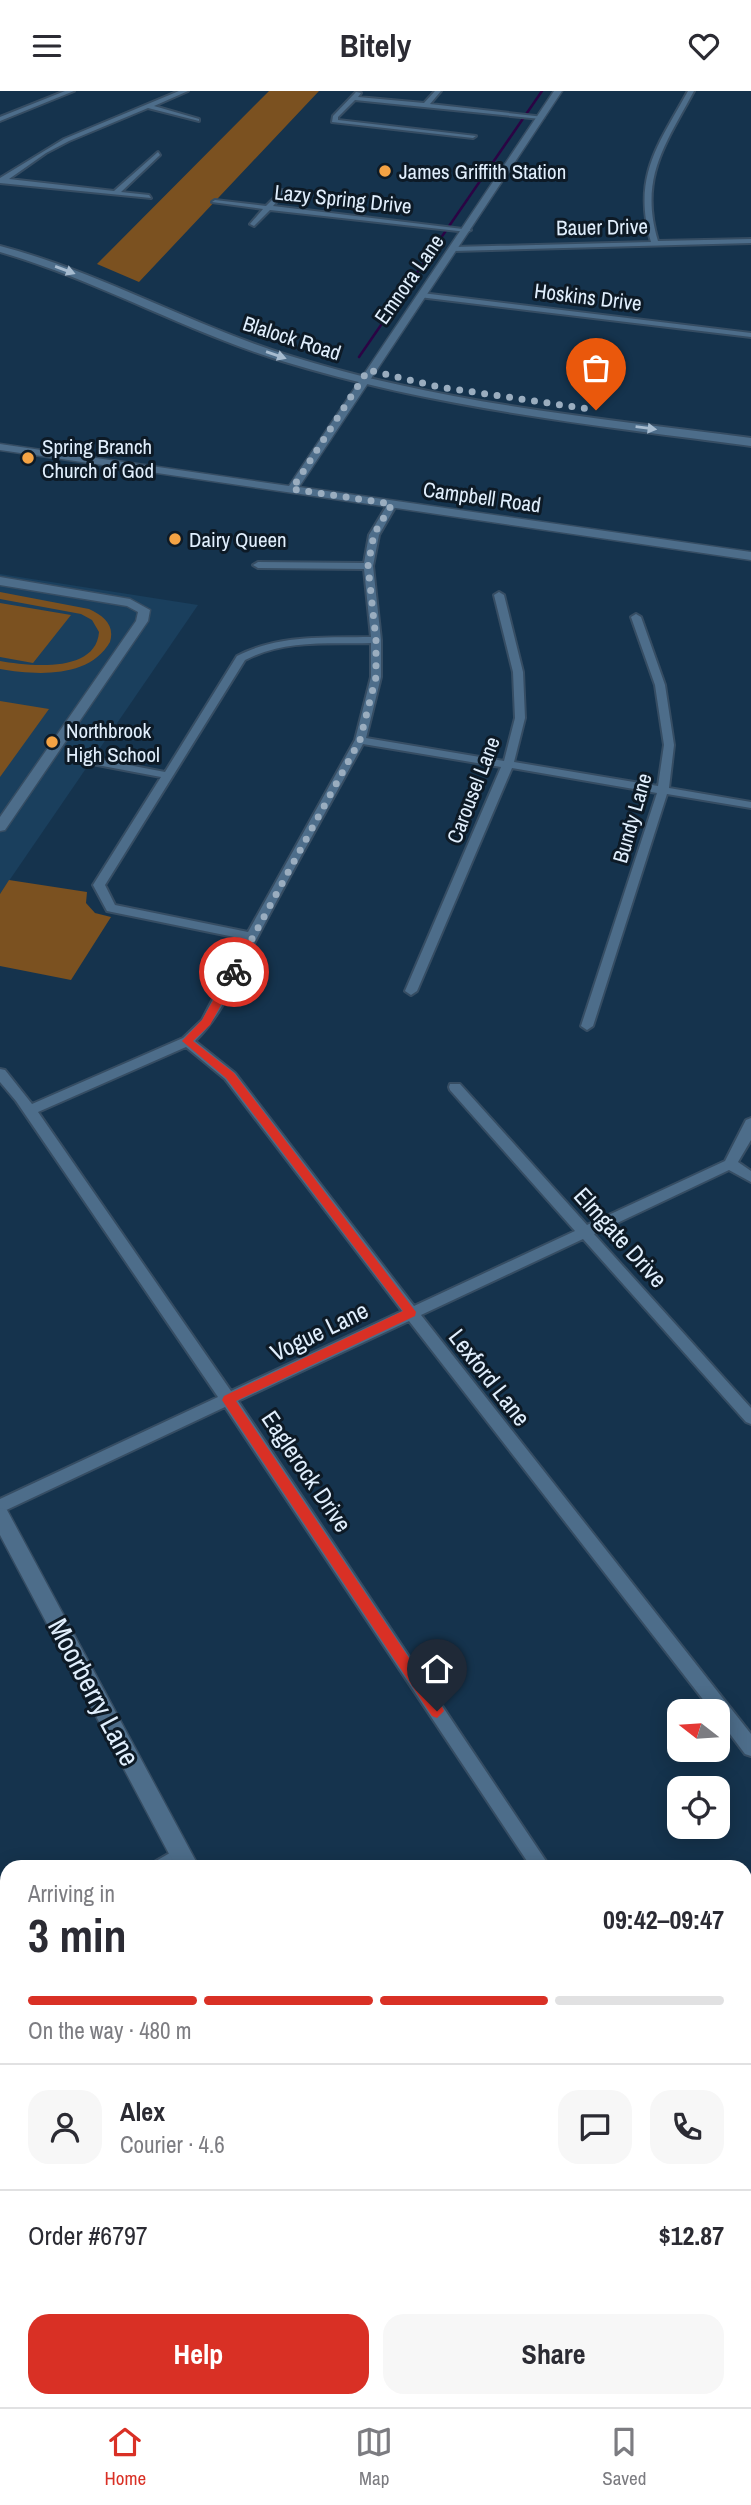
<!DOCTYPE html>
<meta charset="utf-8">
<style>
body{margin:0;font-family:"Archivo Narrow",sans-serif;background:#f7f7f7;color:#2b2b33;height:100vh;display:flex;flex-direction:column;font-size:26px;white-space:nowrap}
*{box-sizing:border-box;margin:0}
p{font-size:23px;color:#7c7c81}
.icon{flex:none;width:38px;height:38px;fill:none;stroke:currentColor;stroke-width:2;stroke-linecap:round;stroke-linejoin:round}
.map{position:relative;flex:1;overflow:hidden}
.drawer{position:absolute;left:0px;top:1769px;width:752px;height:548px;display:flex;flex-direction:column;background:#fff;border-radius:21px 21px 0 0;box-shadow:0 4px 18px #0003}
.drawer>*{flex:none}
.needle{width:46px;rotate:287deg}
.fabs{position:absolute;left:667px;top:1608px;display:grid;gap:14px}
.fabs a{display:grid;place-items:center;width:63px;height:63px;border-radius:14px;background:#fff;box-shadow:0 4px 18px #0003;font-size:35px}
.pin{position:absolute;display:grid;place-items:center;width:60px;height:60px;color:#fff;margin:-72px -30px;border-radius:50% 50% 50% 0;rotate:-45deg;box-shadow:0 0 7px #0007}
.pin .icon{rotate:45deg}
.courier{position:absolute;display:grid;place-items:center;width:70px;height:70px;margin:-35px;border:5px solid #d93025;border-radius:50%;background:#fff;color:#222;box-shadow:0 2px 9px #0007}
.head em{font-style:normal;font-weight:700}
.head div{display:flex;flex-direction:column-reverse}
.head{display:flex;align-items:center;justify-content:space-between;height:119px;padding:0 28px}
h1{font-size:46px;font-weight:700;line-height:52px}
.bar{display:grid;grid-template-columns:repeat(4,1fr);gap:10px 7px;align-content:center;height:84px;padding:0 28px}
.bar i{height:9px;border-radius:5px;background:#e1e1e2}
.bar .on{background:#d93025}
.bar p{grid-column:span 4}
.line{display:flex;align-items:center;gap:18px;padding:0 28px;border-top:2px solid #e1e1e2}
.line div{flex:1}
.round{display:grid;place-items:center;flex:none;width:74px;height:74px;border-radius:21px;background:#f7f7f7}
.cta{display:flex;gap:14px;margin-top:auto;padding:14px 28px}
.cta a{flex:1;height:80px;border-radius:21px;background:#d93025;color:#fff;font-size:28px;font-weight:700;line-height:80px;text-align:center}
.cta a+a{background:#f7f7f7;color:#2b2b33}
header{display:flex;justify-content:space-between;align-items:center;height:91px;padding:0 28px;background:#fff;font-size:32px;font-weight:700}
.tabs{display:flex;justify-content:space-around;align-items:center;height:98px;border-top:2px solid #e1e1e2;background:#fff;font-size:19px;color:#7c7c81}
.tabs a{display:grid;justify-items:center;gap:4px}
.tabs .on{color:#d93025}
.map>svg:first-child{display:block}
.built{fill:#1a3f5d}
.green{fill:#7b5120}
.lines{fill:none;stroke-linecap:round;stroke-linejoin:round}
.stream{stroke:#2b0444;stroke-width:2.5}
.minor-casing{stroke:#364d63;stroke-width:4}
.tertiary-casing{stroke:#364d63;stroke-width:3}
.secondary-casing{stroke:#364d63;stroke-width:4}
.minor{fill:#4d6d8a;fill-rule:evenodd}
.tertiary{fill:#4d6d8a;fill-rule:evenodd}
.secondary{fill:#4d6d8a;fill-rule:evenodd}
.oneway{fill:#a6bbcf}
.route{fill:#d93025}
.done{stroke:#9aadbf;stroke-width:7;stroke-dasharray:0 12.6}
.poi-dot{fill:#f4a344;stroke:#0d1a26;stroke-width:2.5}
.labels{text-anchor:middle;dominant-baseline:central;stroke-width:6;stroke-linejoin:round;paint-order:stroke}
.far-poi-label{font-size:21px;fill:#e1effd;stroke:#0d1a26;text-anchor:start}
.far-street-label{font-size:21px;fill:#e1effd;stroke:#0d1a26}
.street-label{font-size:24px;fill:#e1effd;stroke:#0d1a26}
.near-street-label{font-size:28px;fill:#e1effd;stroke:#0d1a26}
</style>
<header><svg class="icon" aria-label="menu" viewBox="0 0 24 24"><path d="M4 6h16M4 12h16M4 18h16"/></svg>Bitely<svg class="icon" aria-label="heart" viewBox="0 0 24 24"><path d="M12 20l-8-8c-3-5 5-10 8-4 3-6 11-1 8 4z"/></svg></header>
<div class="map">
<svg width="751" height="2316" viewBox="0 0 751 2316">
<rect width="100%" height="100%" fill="#15334d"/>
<path class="built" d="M0,483L198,514L0,803Z"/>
<path class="green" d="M269,0H319L139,191L97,173Z
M0,501L89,518C104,525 115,534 110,551C89,588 35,584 0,578V570C28,575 96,583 99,541L92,529L81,523L0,508Z
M0,512L71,524L33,572L0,566Z
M0,610L49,618L0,686Z
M9,789L87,801L86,812L95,822L111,826L71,889L0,875V803Z"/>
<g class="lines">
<path class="stream" d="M359,266L542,0"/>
<g class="minor-casing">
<path id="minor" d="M65,0H74L0,30V26Z
M179,0H188L154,15L199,28V30L148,17L69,50L46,62L9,88L114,100L158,61L160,64L121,101L149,104L151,107L0,92V87L64,48Z
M435,0H441L430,13L544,26L541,28L355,9L338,26V29L476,45L473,47L332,31L333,25L356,1L361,2L358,6L424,12Z
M688,0H694C665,54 639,87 658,150L751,148V152L454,160L450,158L454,156L651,151C632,86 658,54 688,0Z
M282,99L285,101L273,115L471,139L467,141L270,119L254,135L250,133L263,118L212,111L215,109L266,115Z
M422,202L751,242V246L419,206L418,204Z
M389,411L397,413L379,444L373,475L381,549V586L366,647L504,670L515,627L513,581L494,504L499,501L504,504L523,581L525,627L514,671L658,695L664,654L655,594L631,526L636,523L641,526L665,594L674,654L669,697L751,711V717L667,703L593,935L587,939L581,935L657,702L512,677L417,900L411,904L405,900L501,676L363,653C328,717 292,780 258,845C238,881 225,921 195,950L235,982L414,1215L575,1140L450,999L449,996L450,993H460L587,1134L725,1070L746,1029L751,1027V1049L738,1071L751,1080V1091L729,1079L594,1143L751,1317V1333L746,1331L583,1148L421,1224L751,1643V1665L745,1663L718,1627V1620H712L409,1230L238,1310L550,1776H531L225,1316L0,1422V1408L218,1306L16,1010L0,991V978L5,979L32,1013L183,947L202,929L244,848L107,820L93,794L161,686L92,673L87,670L92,667L165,681L237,565C280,543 325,547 371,546L364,478L258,477L253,474L258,471L364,472L369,444ZM371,552V586L355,649L248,841L115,814L105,794L245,569C285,548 328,553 371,552ZM186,956L225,988L402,1220L231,1300L38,1021Z
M182,1755L188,1758L191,1764C184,1780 168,1776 153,1776L156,1770Z
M7,1862V1885L0,1888V1865Z
M746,2078L751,2080V2107L746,2105Z
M0,2249L7,2251V2273L0,2271Z
M65,2310H91L94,2316H68Z"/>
</g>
<g class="tertiary-casing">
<path id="tertiary" d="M554,0H562L299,396L751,461V469L0,359V353L289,395Z
M0,486L130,508L150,519L148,530L5,739L0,740V726L136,530L138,521L127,515L0,494Z
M0,1417L7,1419L199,1776H176L0,1444Z
M456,2310H485L488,2316H459Z"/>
</g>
<g class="secondary-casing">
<path id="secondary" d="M0,155C100,181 189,233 287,264C438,312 595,327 751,347V355C593,334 435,317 282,270C185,240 97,189 0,161Z"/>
</g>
<use href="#minor" class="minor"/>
<use href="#tertiary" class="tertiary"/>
<use href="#secondary" class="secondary"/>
</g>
<defs><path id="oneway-solid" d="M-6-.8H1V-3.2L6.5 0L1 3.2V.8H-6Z" transform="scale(1.75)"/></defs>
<g class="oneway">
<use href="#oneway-solid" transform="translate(65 179) rotate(20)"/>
<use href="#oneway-solid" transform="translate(276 264) rotate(19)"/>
<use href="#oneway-solid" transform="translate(646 337) rotate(7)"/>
</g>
<path class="route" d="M234,877L239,881L210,934L193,950L234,982L416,1221L415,1225L236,1310L442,1616L444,1620L437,1627L432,1625L222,1309L224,1305L403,1220L226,987L182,950L202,929L229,881Z"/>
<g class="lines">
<path class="done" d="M234,881L360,649L376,586V549L368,475L374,443L392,413L292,398L368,279L439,296L596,319"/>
</g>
<g class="poi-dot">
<circle cx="385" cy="80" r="7"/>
<circle cx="28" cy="367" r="7"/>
<circle cx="175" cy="448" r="7"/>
<circle cx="52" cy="651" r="7"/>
</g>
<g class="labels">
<g class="far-poi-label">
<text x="399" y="80">James Griffith Station</text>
<text x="42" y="355">Spring Branch<tspan x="42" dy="24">Church of God</tspan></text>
<text x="189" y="448">Dairy Queen</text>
<text x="66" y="639">Northbrook<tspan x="66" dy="24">High School</tspan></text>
</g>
<g class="far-street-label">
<text transform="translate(343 108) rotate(6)">Lazy Spring Drive</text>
<text transform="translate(602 136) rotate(-1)">Bauer Drive</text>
<text transform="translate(409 188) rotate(-55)">Emnora Lane</text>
<text transform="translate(588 206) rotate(7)">Hoskins Drive</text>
<text transform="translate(292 247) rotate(18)">Blalock Road</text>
<text transform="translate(482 406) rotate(8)">Campbell Road</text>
<text transform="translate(473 699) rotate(-69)">Carousel Lane</text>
<text transform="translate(632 727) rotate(-74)">Bundy Lane</text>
</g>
<g class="street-label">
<text transform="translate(621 1146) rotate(48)">Elmgate Drive</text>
<text transform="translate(319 1240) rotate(-26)">Vogue Lane</text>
<text transform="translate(490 1286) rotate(52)">Lexford Lane</text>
<text transform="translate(307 1380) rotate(56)">Eaglerock Drive</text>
</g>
<g class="near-street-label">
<text transform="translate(94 1601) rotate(62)">Moorberry Lane</text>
</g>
</g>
</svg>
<div class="fabs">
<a><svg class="needle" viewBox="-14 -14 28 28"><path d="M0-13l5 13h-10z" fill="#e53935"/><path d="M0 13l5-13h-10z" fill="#7c7c81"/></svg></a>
<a><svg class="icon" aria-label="locate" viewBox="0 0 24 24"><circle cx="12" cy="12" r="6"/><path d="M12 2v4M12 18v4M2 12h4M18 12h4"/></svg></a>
</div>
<div class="pin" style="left:596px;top:319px;background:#ea580c"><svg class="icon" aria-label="bag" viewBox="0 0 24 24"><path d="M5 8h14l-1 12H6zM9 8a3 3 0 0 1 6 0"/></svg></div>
<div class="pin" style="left:437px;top:1620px;background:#1f2937"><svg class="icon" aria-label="home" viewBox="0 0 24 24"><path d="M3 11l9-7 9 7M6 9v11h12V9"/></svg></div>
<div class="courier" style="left:234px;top:881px"><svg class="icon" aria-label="bike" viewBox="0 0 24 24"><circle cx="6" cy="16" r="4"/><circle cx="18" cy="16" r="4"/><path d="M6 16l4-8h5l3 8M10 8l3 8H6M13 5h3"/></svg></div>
<section class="drawer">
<div class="head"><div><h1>3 min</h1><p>Arriving in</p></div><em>09:42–09:47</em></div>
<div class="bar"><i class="on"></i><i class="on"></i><i class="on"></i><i></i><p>On the way · 480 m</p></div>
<div class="line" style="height:126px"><a class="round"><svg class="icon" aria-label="person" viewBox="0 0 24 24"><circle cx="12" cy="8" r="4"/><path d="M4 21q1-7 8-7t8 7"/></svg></a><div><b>Alex</b><p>Courier · 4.6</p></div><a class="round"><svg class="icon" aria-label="chat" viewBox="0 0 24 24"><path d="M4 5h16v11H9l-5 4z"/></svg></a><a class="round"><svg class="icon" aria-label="phone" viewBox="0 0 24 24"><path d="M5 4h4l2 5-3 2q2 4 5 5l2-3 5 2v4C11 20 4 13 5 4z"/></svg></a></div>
<div class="line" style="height:91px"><div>Order #6797</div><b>$12.87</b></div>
<div class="cta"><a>Help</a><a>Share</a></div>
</section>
</div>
<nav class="tabs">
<a class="on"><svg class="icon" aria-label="home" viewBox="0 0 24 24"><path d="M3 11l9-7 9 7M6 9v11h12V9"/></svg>Home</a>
<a><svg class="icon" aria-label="map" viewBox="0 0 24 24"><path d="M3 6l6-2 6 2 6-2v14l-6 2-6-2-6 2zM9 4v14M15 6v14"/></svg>Map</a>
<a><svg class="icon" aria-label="saved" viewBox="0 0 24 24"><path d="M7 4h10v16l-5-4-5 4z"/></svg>Saved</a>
</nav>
